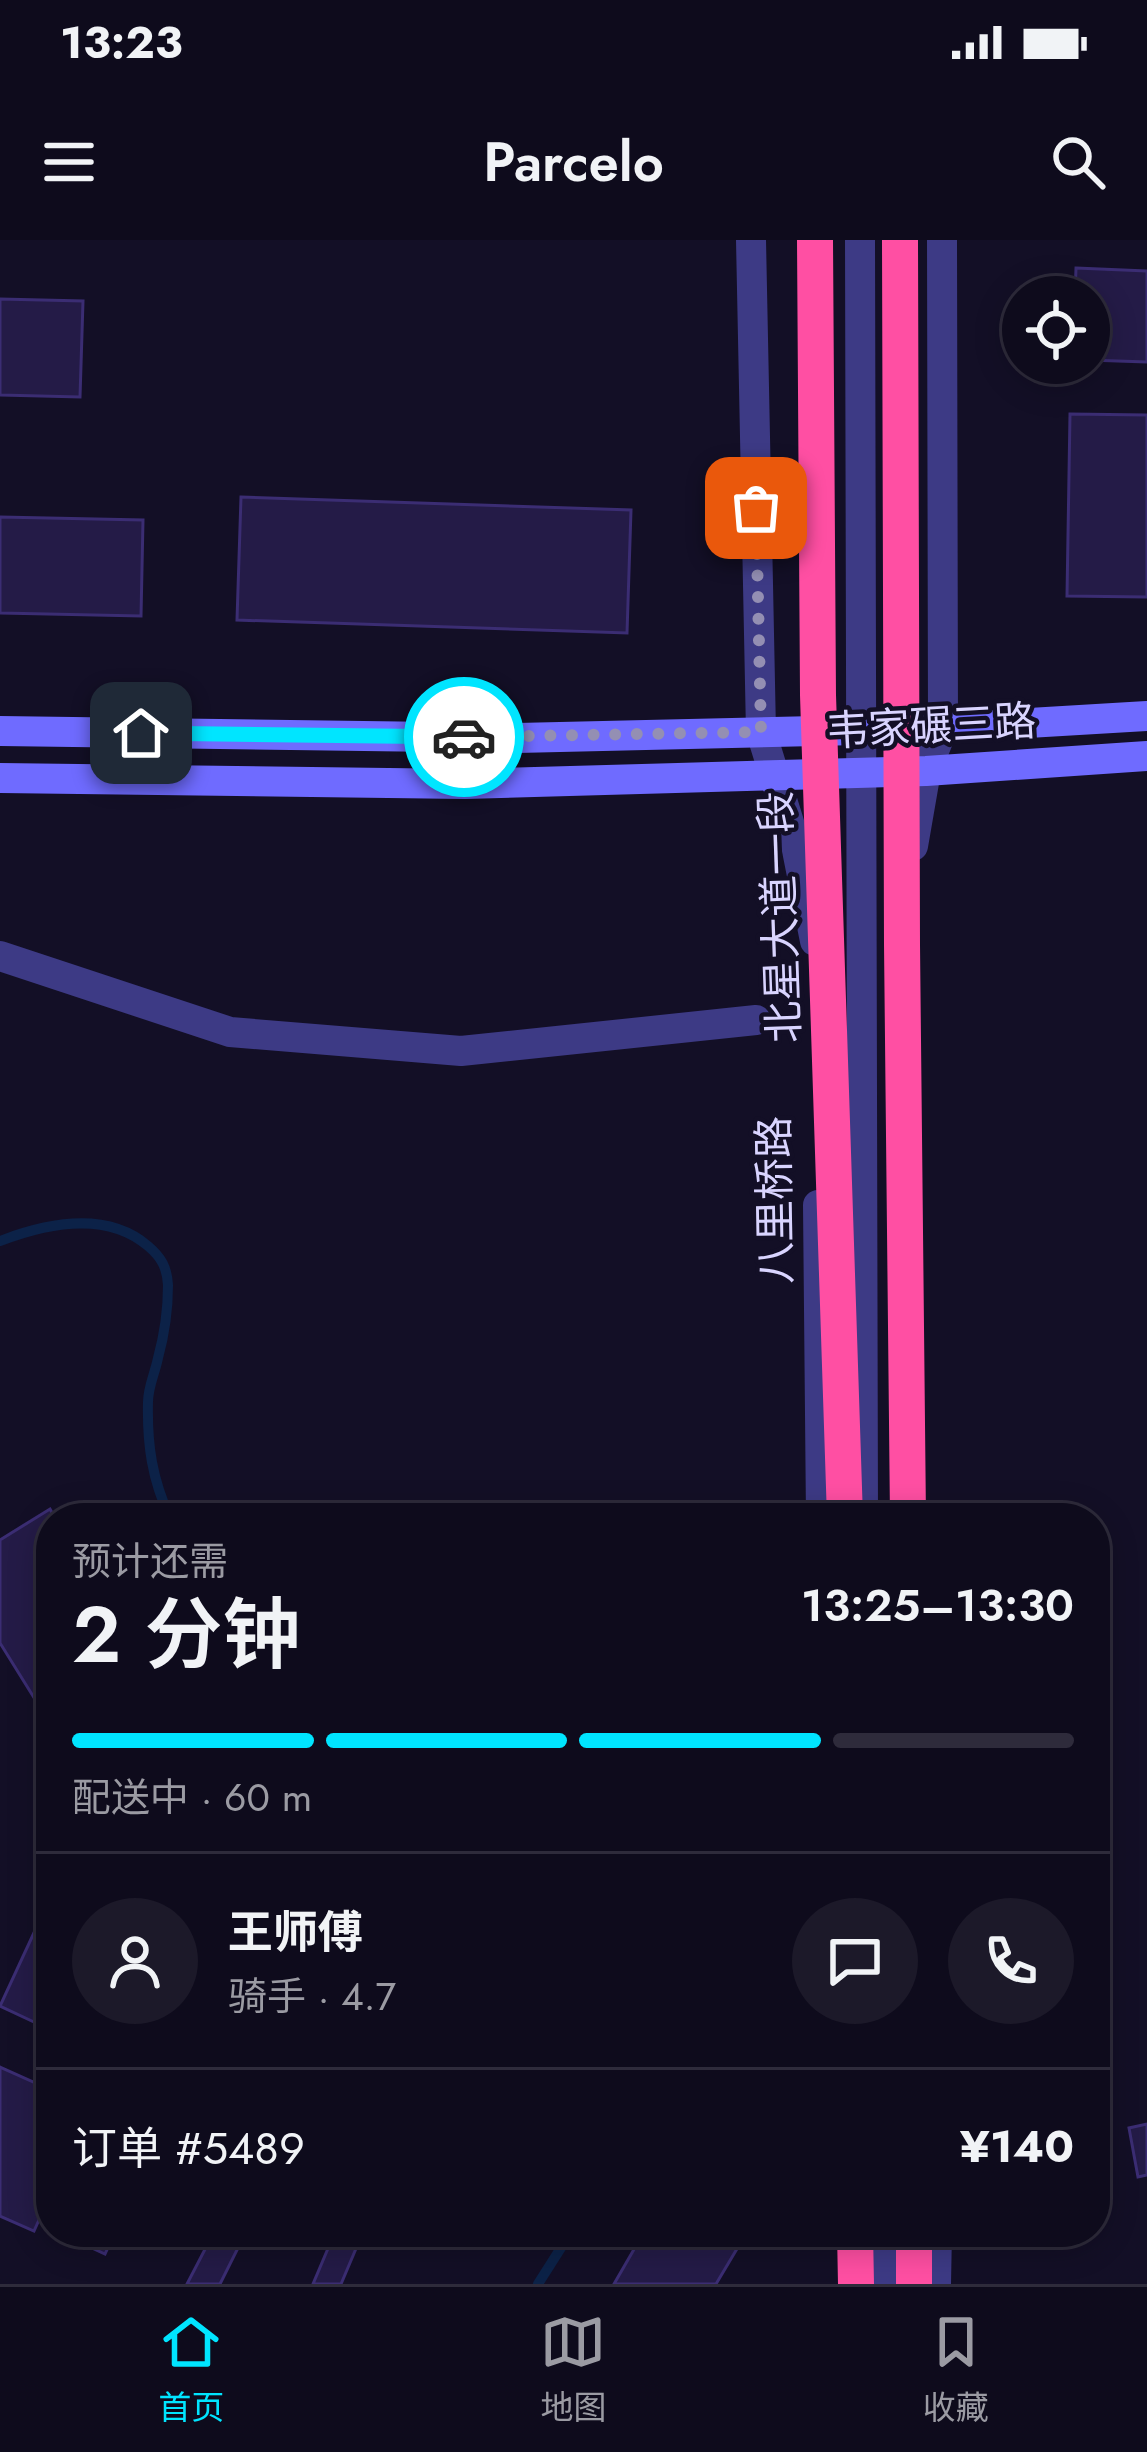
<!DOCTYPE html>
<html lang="zh">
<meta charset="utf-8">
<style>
body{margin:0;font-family:Jost,"Noto Sans SC",sans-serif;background:#1c1929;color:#f1f3f6;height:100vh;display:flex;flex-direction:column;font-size:45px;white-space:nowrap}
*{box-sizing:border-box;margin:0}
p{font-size:39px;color:#9b9ba3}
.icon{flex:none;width:66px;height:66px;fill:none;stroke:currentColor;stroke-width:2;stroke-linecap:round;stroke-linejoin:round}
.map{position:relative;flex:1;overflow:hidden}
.details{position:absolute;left:36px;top:1263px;width:1074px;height:744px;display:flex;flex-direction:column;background:#0e0b1c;border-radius:48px;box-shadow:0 6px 30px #0003,0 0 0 3px #2e2b3b}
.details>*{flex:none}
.tools{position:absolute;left:1002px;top:36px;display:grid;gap:24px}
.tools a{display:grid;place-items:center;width:108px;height:108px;border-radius:50%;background:#0e0b1c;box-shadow:0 6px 30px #0003,0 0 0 3px #2e2b3b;font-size:60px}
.pin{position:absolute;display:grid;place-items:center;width:102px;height:102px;color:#fff;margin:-51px;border-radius:24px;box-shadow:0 6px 18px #0006}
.courier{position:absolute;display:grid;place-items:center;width:120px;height:120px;margin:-60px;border:9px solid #00e5ff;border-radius:50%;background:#fff;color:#222;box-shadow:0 3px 15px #0007}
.headline em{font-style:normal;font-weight:600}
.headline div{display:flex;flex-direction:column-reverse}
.headline{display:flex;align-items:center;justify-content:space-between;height:204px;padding:0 36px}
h1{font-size:78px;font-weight:600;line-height:90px}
.bar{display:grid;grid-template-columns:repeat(4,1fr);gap:18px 12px;align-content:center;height:144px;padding:0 36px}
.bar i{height:15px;border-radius:9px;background:#2e2b3b}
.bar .on{background:#00e5ff}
.bar p{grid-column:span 4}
.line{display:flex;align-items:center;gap:30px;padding:0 36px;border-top:3px solid #2e2b3b}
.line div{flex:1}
.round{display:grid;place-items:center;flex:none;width:126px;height:126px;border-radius:63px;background:#1c1929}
.status{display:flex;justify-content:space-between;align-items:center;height:84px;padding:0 60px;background:#0e0b1c;direction:ltr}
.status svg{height:33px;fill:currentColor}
header{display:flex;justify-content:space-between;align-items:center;height:156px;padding:0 36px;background:#0e0b1c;font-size:54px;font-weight:600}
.dock{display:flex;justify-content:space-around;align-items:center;height:168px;border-top:3px solid #2e2b3b;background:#0e0b1c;font-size:33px;color:#9b9ba3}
.dock a{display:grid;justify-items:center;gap:6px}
.dock .on{color:#00e5ff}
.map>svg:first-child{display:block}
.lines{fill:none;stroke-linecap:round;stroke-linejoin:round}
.stream{stroke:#0c2248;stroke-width:10}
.building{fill:#241b47;stroke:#3b2d73;stroke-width:3}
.street{stroke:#3d3a85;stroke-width:30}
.secondary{stroke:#6f6bff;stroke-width:30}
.highway{stroke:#ff4fa3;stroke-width:36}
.highway-bridge{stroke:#ff4fa3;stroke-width:36}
.done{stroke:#948fb3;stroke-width:12;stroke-dasharray:0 21.6}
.route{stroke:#00e5ff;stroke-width:15}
.labels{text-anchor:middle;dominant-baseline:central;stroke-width:9;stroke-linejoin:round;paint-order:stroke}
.street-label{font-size:42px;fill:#d9d4ff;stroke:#130f26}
</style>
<div class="status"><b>13:23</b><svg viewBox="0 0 49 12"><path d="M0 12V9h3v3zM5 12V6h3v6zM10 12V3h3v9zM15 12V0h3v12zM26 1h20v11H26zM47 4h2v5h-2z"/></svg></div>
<header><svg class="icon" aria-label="menu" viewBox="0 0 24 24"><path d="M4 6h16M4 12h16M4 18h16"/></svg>Parcelo<svg class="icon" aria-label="search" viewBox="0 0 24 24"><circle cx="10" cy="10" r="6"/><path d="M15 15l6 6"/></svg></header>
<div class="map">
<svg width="1147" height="2044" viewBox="0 0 1147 2044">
<rect width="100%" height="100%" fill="#130f26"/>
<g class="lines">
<path class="stream" d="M0,1001C47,983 107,971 148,1006C161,1017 167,1027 168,1045C168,1068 164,1096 158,1118C155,1133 148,1147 148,1162C147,1205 152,1239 170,1278
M538,2044L571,1992"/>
</g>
<path class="building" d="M1076,28L1147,31V122L1089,120V57H1075Z
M0,59L83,61L80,157L0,155Z
M1070,174L1147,175V357L1067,356Z
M241,257L631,270L627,393L237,380Z
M0,277L143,280L141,376L0,373Z
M50,1269L55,1278H51V1485L0,1403V1300Z
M51,1656V1790L0,1766Z
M0,1827L51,1850V1953L34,1991L0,1976Z
M1147,1884V1935L1138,1937L1129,1888Z
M81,1992H115L105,2014L77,2001Z
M214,1992H236L244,1996L220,2044H187Z
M335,1992H363L341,2044H313Z
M644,1992H747L716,2044H614Z"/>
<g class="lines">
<path class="street" d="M751,0L761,492L796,605L815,701
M860,0L863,1278
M913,606L926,531L943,488L942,0
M0,716L230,792L461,811L756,780
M818,965L821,1278
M884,1992L886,2044
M936,2044L937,1992"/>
<path class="secondary" d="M0,491L517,498L943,488L1147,476
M0,538L465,544L926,531L1147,516"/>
<path class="highway" d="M914,1992V2044"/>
<path class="highway-bridge" d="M815,0L818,455L845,1278
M900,0L902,704L908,1278
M855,1992L856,2044"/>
</g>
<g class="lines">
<path class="done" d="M464,497L761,492L756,268"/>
<path class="route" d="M141,493L464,497"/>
</g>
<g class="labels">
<g class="street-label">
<text transform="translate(931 486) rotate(-3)">韦家碾三路</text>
<text transform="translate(780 677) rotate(-92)">北星大道一段</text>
<text transform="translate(775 960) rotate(-91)">八里桥路</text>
</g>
</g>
</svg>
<div class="tools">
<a><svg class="icon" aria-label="locate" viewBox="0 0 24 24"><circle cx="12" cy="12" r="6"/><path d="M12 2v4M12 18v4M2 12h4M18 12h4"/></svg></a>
</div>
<div class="pin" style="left:756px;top:268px;background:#ea580c"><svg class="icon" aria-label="bag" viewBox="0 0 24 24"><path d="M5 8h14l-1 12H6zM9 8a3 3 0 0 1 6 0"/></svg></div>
<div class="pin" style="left:141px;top:493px;background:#1f2937"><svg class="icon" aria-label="home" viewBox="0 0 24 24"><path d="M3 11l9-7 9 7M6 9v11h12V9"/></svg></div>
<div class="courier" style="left:464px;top:497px"><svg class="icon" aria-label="car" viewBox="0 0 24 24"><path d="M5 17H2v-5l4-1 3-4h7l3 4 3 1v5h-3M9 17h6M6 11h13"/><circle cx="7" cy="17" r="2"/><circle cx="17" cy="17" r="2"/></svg></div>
<section class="details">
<div class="headline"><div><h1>2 分钟</h1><p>预计还需</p></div><em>13:25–13:30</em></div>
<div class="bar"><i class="on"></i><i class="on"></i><i class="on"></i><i></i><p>配送中 · 60 m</p></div>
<div class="line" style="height:216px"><a class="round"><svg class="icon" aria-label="person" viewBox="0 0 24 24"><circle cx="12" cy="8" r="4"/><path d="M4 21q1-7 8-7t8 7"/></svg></a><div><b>王师傅</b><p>骑手 · 4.7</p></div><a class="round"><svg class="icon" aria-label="chat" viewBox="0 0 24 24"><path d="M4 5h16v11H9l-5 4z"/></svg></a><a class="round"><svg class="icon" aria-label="phone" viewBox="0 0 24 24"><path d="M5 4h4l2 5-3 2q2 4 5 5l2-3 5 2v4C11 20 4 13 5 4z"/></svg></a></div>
<div class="line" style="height:156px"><div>订单 #5489</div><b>¥140</b></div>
</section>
</div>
<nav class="dock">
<a class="on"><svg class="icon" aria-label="home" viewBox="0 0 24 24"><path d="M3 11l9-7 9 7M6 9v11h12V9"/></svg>首页</a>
<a><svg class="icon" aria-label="map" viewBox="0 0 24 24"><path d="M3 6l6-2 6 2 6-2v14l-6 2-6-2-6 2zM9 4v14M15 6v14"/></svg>地图</a>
<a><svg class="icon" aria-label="saved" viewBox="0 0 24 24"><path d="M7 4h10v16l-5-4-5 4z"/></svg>收藏</a>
</nav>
